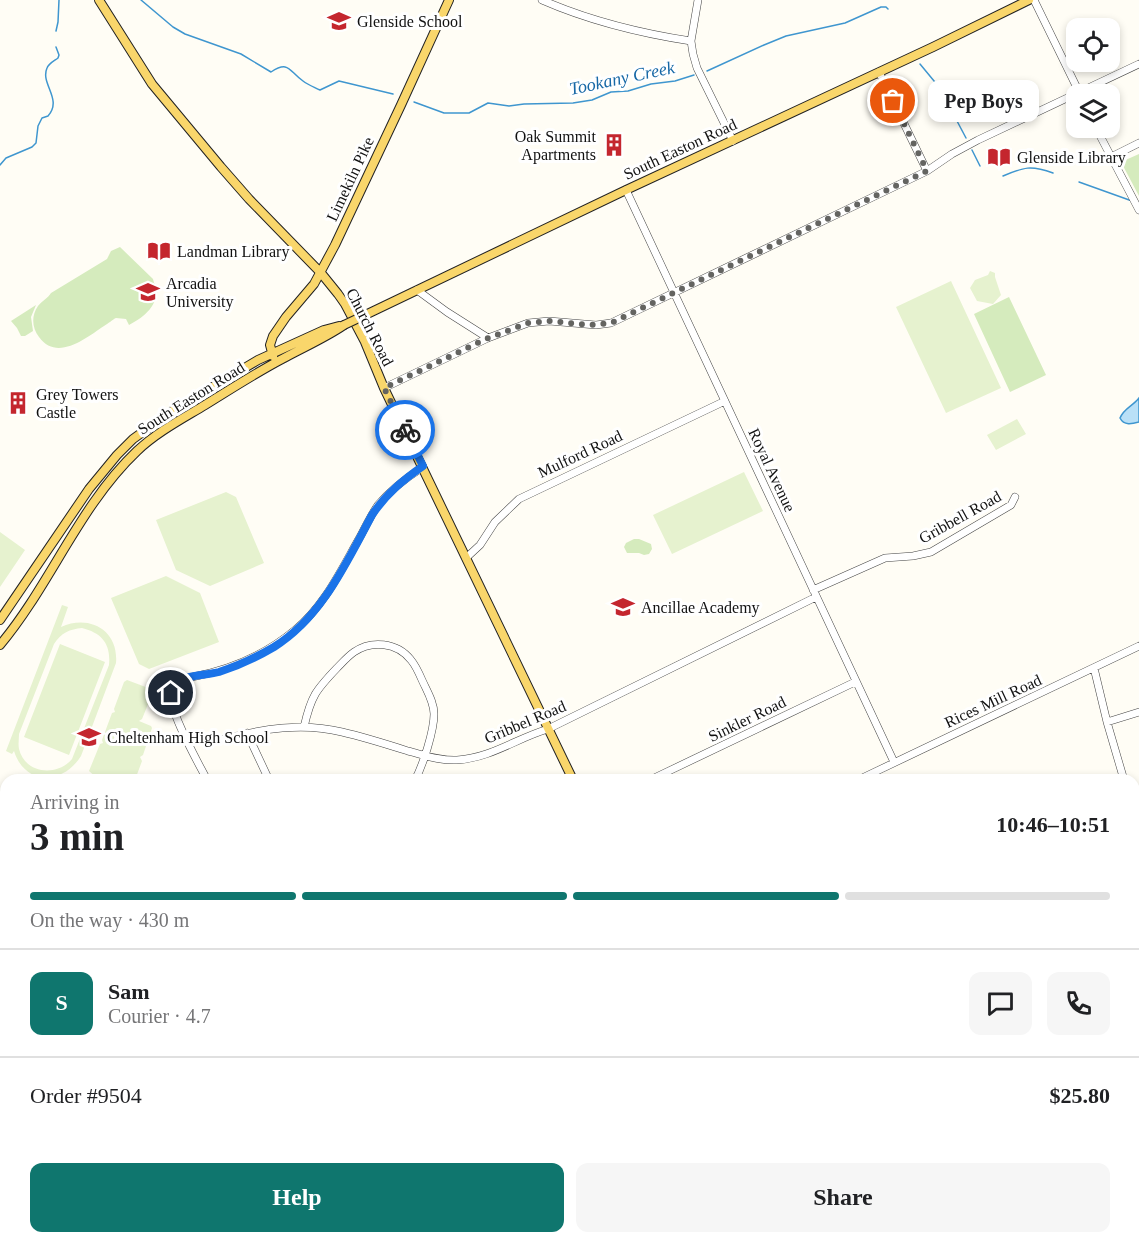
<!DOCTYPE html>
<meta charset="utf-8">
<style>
body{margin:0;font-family:Georgia,serif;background:#f6f6f6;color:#202124;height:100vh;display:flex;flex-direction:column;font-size:22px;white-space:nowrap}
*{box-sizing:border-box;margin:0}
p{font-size:20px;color:#757577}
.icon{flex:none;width:33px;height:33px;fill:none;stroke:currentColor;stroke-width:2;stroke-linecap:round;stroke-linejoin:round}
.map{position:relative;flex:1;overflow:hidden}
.panel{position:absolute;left:0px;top:774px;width:1140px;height:470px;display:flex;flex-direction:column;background:#fff;border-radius:18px 18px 0 0;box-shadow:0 3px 9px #0003}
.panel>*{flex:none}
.fabs{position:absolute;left:1066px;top:18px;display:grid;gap:12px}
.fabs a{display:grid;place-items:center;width:54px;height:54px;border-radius:12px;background:#fff;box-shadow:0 3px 9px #0003;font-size:30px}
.pin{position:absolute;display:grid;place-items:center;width:51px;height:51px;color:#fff;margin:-26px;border:3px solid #fff;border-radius:50%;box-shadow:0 2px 6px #0007}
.courier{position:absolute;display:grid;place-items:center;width:60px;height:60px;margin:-30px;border:4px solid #1a73e8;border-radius:50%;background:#fff;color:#222;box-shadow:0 2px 8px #0007}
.bubble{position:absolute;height:42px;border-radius:12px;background:#fff;box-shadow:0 3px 9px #0003;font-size:20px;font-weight:600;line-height:42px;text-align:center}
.overview em{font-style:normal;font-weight:600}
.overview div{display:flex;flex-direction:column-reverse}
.overview{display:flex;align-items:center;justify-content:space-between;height:102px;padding:0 30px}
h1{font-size:39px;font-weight:600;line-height:45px}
.bar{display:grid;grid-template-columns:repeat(4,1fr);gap:9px 6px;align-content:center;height:72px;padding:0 30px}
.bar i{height:8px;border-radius:4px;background:#e0e0e0}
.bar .selected{background:#0f766e}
.bar p{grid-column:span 4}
.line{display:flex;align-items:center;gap:15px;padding:0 30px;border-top:2px solid #e0e0e0}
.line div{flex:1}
.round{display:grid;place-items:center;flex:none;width:63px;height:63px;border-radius:12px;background:#f6f6f6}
.button{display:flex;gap:12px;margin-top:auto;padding:12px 30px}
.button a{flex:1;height:69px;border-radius:12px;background:#0f766e;color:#fff;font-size:24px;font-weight:600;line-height:69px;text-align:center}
.button a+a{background:#f6f6f6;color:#202124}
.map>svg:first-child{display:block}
.green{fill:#d5ebbd}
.forest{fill:#b9dc9c}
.pitch{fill:#e6f2cf;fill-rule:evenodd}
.water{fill:#b9e0f7;stroke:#3f96cf;stroke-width:1.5}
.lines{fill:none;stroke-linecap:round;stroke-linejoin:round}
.stream{stroke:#3f96cf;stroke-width:1.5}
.minor-casing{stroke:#444;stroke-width:8}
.major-casing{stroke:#222;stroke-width:10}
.minor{stroke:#fff;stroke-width:7}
.major{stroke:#f9d66b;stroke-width:8}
.major-bridge-casing{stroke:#222;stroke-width:10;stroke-linecap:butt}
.major-bridge{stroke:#f9d66b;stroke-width:8}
.done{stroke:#646461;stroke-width:6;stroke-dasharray:0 10.8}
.route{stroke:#1a73e8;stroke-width:8}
.labels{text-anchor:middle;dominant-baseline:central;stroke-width:6;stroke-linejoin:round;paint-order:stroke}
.poi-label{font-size:16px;fill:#111;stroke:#fff;text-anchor:start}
.street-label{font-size:16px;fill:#111;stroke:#fff}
.water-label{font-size:18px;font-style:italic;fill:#1768a6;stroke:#fff}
</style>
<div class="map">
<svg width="1139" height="1243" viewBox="0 0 1139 1243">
<rect width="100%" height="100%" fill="#fffdf5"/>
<path class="green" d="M1139,154V196L1121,162Z
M120,247L153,279L154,283L158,286C157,306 146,316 129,325L126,319C123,319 119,318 116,318C113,319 108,324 104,326C86,338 57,362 39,337C32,328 31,316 38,306C42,301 48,298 51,293L107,259L111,251Z
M1009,297L1046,375L1010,392L974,314Z
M36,305L31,317L33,331L25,336H21L17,328L11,321Z
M634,539H639L651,544L652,549L649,554L644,555L639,553H627L624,547L626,543Z
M655,1238H886L895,1243H657Z"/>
<path class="forest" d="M1134,1081L1139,1084V1243H1089L1065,1238H1134Z"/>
<path class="pitch" d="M990,271L995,273V277L1001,295L993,304L977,301L970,288L975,280L988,275Z
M951,281L1001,388L946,413L896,307Z
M1017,419L1026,434L996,450L987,435Z
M744,472L763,511L672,554L653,515Z
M226,492L236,497L264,563L210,586L176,570L156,520Z
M0,532L25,550L0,587Z
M166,576L200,593L219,642L149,669L139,664L111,598Z
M62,605L68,607L61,627C89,614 119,630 116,663L81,756C63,785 25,786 14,751L12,754L6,751ZM82,628C102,633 111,644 109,665L72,759C57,777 25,774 19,749C18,744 19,739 19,734L54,644C61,633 70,629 82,628Z
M60,644L105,662L69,755L24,737Z
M127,680L151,689L153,692L142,719L139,721L151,726L152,728L143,755L140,757L142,761L135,780C119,780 101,783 89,771L100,744L103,743L102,740L112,713L115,712L114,709L124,682Z
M0,814L6,815V908L0,907Z"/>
<path class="water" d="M1139,398V422C1132,424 1124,426 1120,418C1124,408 1133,406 1139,398Z"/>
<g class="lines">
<path class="stream" d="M141,0L173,27L185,34L241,54L271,72C289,60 289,71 303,81C308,85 314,87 320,90L339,81L393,94
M56,31L58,22L59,0
M920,64L939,87L966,138
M707,71L764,45L786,36L845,23L881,7H886L888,9
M414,102L444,113H469L488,103L509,106L524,104L573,103L592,100L611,92L628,91L651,84L675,81L694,75
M972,150L980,166
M0,165L6,158L32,147L36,143L38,126L42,118L48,116C63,99 40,84 47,68C49,63 54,61 58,58L59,55L56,47
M1003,176C1024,167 1031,165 1053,173
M1079,182L1132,201"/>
<g class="minor-casing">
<path id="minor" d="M542,0C590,21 639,33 691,41
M698,0L691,41L693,54L697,68L733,141
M1034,0L1080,94
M879,72L927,171
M1096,128L1139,210
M1111,157L1139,143
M626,190L894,762
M417,290L447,312L488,338
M384,388L488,338L528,323L549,321L596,325L611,323L927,171L952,154L978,140L1139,64
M466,558L480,545L495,522L519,499L725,401
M813,590L885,558L913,556L931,552L1011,505L1015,497
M1094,668L1107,722L1124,780
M1107,722L1139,712
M304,727C311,696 316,690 337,668C342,663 347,657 354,652C371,640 397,642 411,660C416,666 419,673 422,680C427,691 434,702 434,714C434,731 423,765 415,780
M247,733L269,780
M224,739C262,729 302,722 342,732C364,737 386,744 408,751C424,755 440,761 457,760C491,758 517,738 548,729L816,597
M207,780C199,764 167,708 171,692C174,682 183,679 192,677C230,670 265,655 295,630C325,605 341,570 360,537C366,526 371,515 378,505C391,489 406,478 423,467
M650,780L855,682
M858,780L1139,646
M1134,842L1139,886
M0,1054L6,1052
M0,1108H6
M0,1198L6,1194
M59,1238L60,1243
M158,1243L159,1238
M230,1243L231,1238"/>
</g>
<g class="major-casing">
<path id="major" d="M99,0L152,84L221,167L249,199L321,273L338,294L345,304L365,342L384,388L573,780
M361,317L626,190L933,47L1029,0
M273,356L270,345L273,336L286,317L314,284L335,245L401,105L449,0
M0,620L89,489L117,455L133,439L169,413L258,360L324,330L339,326
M0,645C51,584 79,506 137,451C157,432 182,419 205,405C231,389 257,372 284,358C304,347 325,338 344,325
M1134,1072H1139
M896,1238L904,1243
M592,1243L603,1238"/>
</g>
<use href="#minor" class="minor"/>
<use href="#major" class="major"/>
<g class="major-bridge-casing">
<path id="major-bridge" d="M344,325L361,317"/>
</g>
<use href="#major-bridge" class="major-bridge"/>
</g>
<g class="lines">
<path class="done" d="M405,430L384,388L486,339L528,323L549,321L590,325L611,323L927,171L893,101"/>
<path class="route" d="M171,693C173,688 175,684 179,681C187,675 208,675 219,672C238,666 257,657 274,647C322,617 346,563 372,515C386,494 403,480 423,466L405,430"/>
</g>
<defs>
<g id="school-bare" transform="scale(1.8)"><path d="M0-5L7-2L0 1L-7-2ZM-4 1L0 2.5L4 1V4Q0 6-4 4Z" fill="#c4262e" stroke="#fff" stroke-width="2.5" paint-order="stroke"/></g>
<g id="building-bare" transform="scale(1.8)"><path d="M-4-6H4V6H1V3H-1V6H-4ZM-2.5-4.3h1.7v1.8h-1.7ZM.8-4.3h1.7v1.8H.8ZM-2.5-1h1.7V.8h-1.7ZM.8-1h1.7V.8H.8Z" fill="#c4262e" stroke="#fff" stroke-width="2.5" paint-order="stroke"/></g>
<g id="library-bare" transform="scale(1.8)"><path d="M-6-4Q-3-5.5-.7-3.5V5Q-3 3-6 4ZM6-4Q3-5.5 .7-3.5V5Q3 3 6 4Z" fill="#c4262e" stroke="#fff" stroke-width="2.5" paint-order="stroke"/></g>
<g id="university-bare" transform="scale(1.8)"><path d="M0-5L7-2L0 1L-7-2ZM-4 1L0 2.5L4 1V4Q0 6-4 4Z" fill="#c4262e" stroke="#fff" stroke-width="2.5" paint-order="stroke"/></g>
</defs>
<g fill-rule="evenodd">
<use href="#school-bare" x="339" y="21"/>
<use href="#building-bare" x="614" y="145"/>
<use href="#library-bare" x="999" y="157"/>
<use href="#library-bare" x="159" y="251"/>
<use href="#university-bare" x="148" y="292"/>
<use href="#building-bare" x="18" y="403"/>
<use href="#school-bare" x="623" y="607"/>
<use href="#school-bare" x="89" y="737"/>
</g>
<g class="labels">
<g class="poi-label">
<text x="357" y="21">Glenside School</text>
<text x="596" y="136" text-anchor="end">Oak Summit<tspan x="596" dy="18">Apartments</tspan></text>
<text x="1017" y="157">Glenside Library</text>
<text x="177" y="251">Landman Library</text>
<text x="166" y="283">Arcadia<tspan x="166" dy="18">University</tspan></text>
<text x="36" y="394">Grey Towers<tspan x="36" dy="18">Castle</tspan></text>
<text x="641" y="607">Ancillae Academy</text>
<text x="107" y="737">Cheltenham High School</text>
</g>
<g class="street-label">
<text transform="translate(680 149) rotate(-25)">South Easton Road</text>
<text transform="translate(350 179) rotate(-65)">Limekiln Pike</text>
<text transform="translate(370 327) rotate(63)">Church Road</text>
<text transform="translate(191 398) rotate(-32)">South Easton Road</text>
<text transform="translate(580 454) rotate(-25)">Mulford Road</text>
<text transform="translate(772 470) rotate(65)">Royal Avenue</text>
<text transform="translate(960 517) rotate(-29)">Gribbell Road</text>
<text transform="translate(993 701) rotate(-25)">Rices Mill Road</text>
<text transform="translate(747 719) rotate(-26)">Sinkler Road</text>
<text transform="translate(525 722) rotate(-23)">Gribbel Road</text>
</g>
<g class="water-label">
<text transform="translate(622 78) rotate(-12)">Tookany Creek</text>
</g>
</g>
</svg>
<div class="fabs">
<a><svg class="icon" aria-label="locate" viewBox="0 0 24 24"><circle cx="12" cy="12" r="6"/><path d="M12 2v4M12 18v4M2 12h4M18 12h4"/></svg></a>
<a><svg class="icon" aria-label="layers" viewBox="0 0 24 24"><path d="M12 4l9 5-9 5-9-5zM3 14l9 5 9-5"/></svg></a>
</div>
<div class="pin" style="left:893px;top:101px;background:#ea580c"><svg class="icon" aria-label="bag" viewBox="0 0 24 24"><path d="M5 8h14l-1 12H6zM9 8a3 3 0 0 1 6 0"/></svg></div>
<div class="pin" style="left:171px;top:693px;background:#1f2937"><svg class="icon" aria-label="home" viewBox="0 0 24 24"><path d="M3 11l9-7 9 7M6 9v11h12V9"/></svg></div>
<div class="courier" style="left:405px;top:430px"><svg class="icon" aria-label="bike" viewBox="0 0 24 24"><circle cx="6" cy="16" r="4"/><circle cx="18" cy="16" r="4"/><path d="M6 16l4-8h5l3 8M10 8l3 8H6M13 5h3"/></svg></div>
<div class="bubble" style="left:928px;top:80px;width:111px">Pep Boys</div>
<section class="panel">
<div class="overview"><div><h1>3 min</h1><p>Arriving in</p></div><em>10:46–10:51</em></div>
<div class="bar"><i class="selected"></i><i class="selected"></i><i class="selected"></i><i></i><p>On the way · 430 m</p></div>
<div class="line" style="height:108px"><b class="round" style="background:#0f766e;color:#fff">S</b><div><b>Sam</b><p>Courier · 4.7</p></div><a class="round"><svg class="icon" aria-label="chat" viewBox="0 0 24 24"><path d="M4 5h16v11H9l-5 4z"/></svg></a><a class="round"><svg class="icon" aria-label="phone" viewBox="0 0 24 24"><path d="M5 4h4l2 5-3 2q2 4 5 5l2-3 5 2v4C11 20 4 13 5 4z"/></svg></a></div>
<div class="line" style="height:78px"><div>Order #9504</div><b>$25.80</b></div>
<div class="button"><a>Help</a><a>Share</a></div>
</section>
</div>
